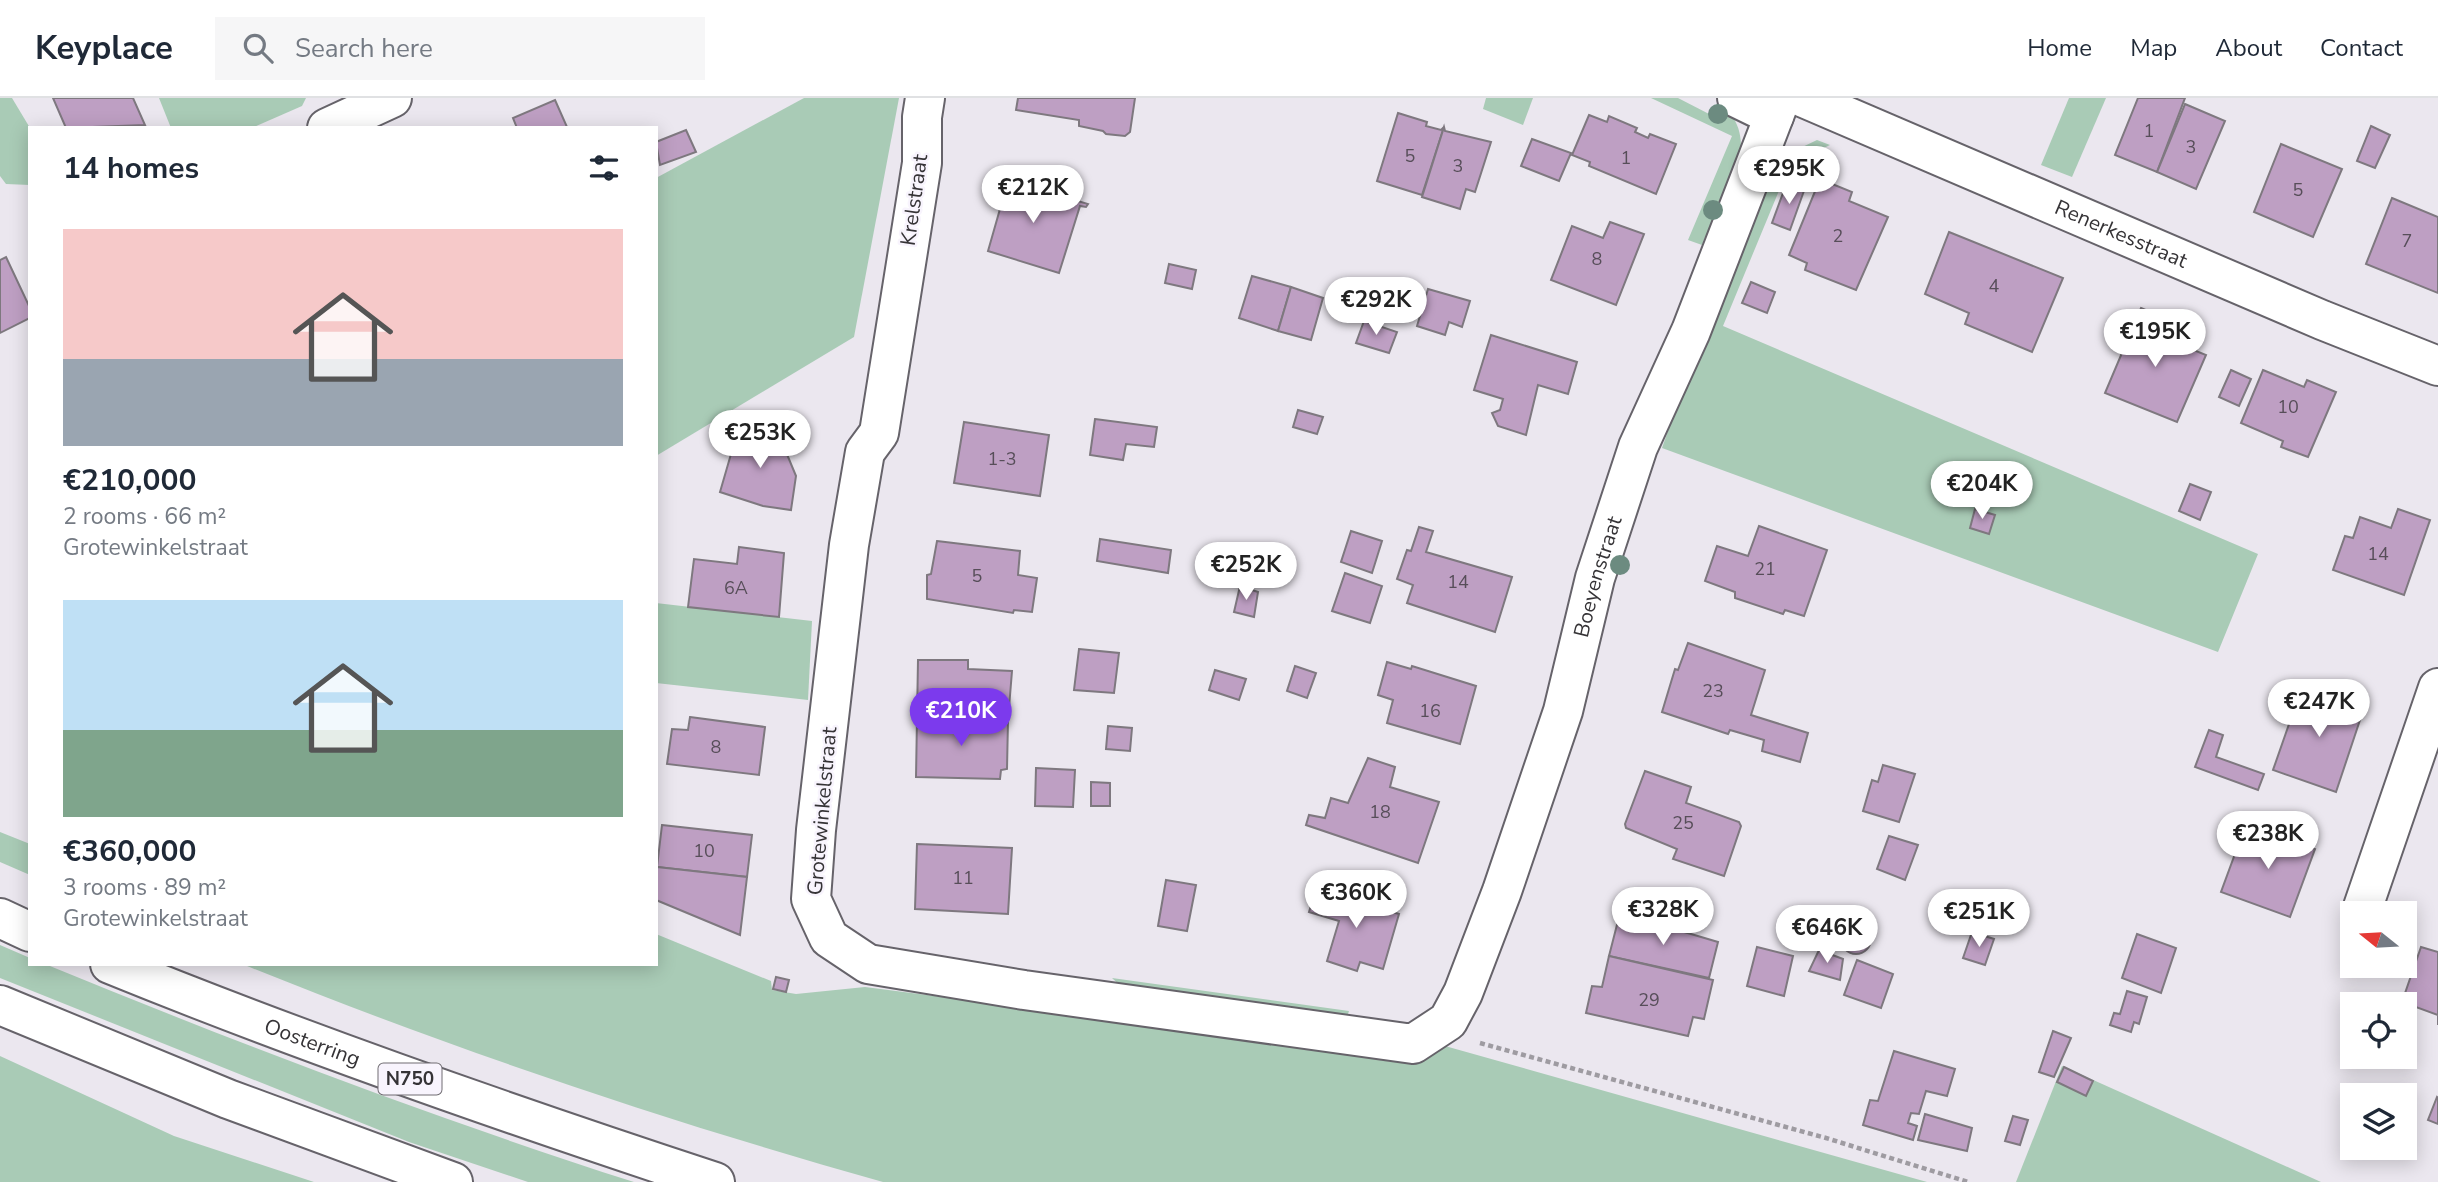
<!DOCTYPE html>
<meta charset="utf-8">
<style>
:root{--surface:#fff;--page:#f6f6f7;--text:#1f2937;--muted:#747a83;--line:#e0e1e3;--accent:#7c3aed}
body{margin:0;font-family:"Nunito Sans",sans-serif;background:var(--page);color:var(--text);height:100vh;display:flex;flex-direction:column;font-size:26px;white-space:nowrap}
*{box-sizing:border-box;margin:0}
p{font-size:23px;color:var(--muted)}
.icon{flex:none;width:38px;height:38px;fill:none;stroke:currentColor;stroke-width:2;stroke-linecap:round;stroke-linejoin:round}
.map{position:relative;flex:1;overflow:hidden}
.side{position:absolute;left:28px;top:28px;width:630px;height:840px;display:flex;flex-direction:column;background:var(--surface);border-radius:0px;box-shadow:0 4px 18px #0003}
.side>*{flex:none}
.needle{width:46px;rotate:288deg}
.tools{position:absolute;left:2340px;top:803px;display:grid;gap:14px}
.tools a{display:grid;place-items:center;width:77px;height:77px;border-radius:0px;background:var(--surface);box-shadow:0 4px 18px #0003;font-size:35px}
.price{position:absolute;translate:-50% -60px;padding:0 16px;border-radius:24px;background:#fff;color:#222;font-size:23px;line-height:46px;filter:drop-shadow(0 2px 4px #0008)}
.price::after{content:'';position:absolute;left:50%;top:42px;width:21px;height:16px;margin-left:-10px;background:inherit;clip-path:polygon(0 0,100% 0,50% 100%)}
.price.on{background:var(--accent);color:#fff}
ul{padding:0;list-style:none}
li{display:grid;align-content:center;gap:14px;height:371px;padding:0 35px}
li span{display:grid;place-items:center;height:217px;border-radius:0px;color:#555}
li>.icon{margin-inline-start:auto}
span .icon{width:126px;height:126px;fill:#fffc;stroke-width:1}
li b{font-size:30px}
h2{display:flex;justify-content:space-between;align-items:center;height:84px;padding:0 35px;font-size:30px}
header{display:flex;align-items:center;gap:42px;box-sizing:border-box;height:98px;padding:0 35px;background:var(--surface);border-bottom:2px solid var(--line)}
header strong{font-size:33px}
nav{display:flex;gap:38px;margin-inline-start:auto;font-size:24px}
.search{width:490px;height:63px;background:var(--page);display:flex;align-items:center;gap:18px;box-sizing:border-box;padding:0 24px;border-radius:0px;color:var(--muted);font-size:26px}
.map>svg:first-child{display:block}
</style>
<header>
<strong>Keyplace</strong>
<div class="search"><svg class="icon" aria-label="search" viewBox="0 0 24 24"><circle cx="10" cy="10" r="6"/><path d="M15 15l6 6"/></svg>Search here</div>
<nav><a>Home</a><a>Map</a><a>About</a><a>Contact</a></nav>
</header>
<div class="map">
<svg width="2438" height="1084" viewBox="0 0 2438 1084">
<rect width="100%" height="100%" fill="#ebe7ef"/>
<g fill="#a9cbb6">
<path d="M0,0H12L30,30V87L6,86L0,78Z"/>
<path d="M159,0H306L302,8L252,30H171Z"/>
<path d="M804,0H899L854,239L656,358V80Z"/>
<path d="M1486,0H1533L1523,27L1483,11Z"/>
<path d="M1651,0H1678L1711,17L1717,5C1763,32 1731,92 1719,131L1705,139L1702,147L1688,142L1732,38Z"/>
<path d="M2069,0H2106L2072,79L2041,67Z"/>
<path d="M1817,42L1830,47L1790,66L1723,228L2258,456L2218,554L1662,350L1706,225L1776,60L1783,50L1794,53Z"/>
<path d="M656,505L812,523L808,602L656,585Z"/>
<path d="M0,734L30,746V777L0,764Z"/>
<path d="M656,836L771,883L772,892L796,896L865,889L1145,925L1393,964L1445,948L1927,1084H883C666,1023 452,951 242,866H656Z"/>
<path d="M0,847L30,860V866H45C240,946 434,1020 634,1084H528L409,1044L0,880Z"/>
<path d="M1112,880L1349,913L1345,925L1124,891Z"/>
<path d="M0,958L174,1038L314,1084H0Z"/>
<path d="M2062,968L2321,1084H2016Z"/>
</g>
<g fill="#be9fc3" stroke="#7e787f" stroke-width="2">
<path d="M53,0H133L145,27L66,30Z"/>
<path d="M1018,0H1135L1130,34L1125,38L1106,36L1103,33L1079,28V22L1016,12Z"/>
<path d="M2138,0H2185L2157,74L2115,57Z"/>
<path d="M555,2L567,29L517,30L513,20Z"/>
<path d="M2185,6L2225,23L2196,91L2157,74Z"/>
<path d="M1398,15L1427,24L1426,28L1441,32L1444,29L1422,97L1377,83Z"/>
<path d="M1589,17L1607,24L1609,18L1637,30L1635,34L1648,40L1650,36L1676,46L1656,96L1589,68L1590,64L1572,57Z"/>
<path d="M2371,28L2390,37L2375,70L2357,63Z"/>
<path d="M1444,29L1445,33L1491,44L1475,94L1466,91L1460,111L1422,99Z"/>
<path d="M686,32L696,54L660,67L656,44Z"/>
<path d="M1532,41L1571,55L1559,83L1521,68Z"/>
<path d="M2281,46L2342,71L2313,139L2254,114Z"/>
<path d="M1001,80L1088,106L1086,109L1080,108L1059,175L988,153L1000,111L993,107Z"/>
<path d="M1820,81L1852,94L1849,103L1888,119L1856,192L1805,172L1807,165L1789,157Z"/>
<path d="M1787,84L1805,90L1790,132L1772,125Z"/>
<path d="M2392,100L2438,119V195L2366,166Z"/>
<path d="M1610,124L1644,136L1616,207L1551,182L1572,128L1603,140Z"/>
<path d="M1949,134L2063,180L2032,254L1965,226L1969,215L1925,196Z"/>
<path d="M6,159L30,210V220L0,235V162Z"/>
<path d="M1169,166L1196,172L1192,191L1165,185Z"/>
<path d="M1252,178L1291,189L1278,233L1239,220Z"/>
<path d="M1751,184L1775,194L1767,215L1742,205Z"/>
<path d="M1291,189L1323,200L1311,242L1278,233Z"/>
<path d="M1428,191L1470,203L1462,229L1449,224L1445,237L1417,228Z"/>
<path d="M2141,210L2171,223L2164,240L2206,257L2177,324L2105,295Z"/>
<path d="M1364,223L1397,234L1389,255L1356,245Z"/>
<path d="M1491,237L1577,264L1568,296L1538,287L1526,337L1498,328L1492,315L1500,312L1503,301L1474,292Z"/>
<path d="M2231,272L2251,281L2239,308L2219,299Z"/>
<path d="M2263,272L2304,289L2307,282L2336,294L2308,359L2281,349L2283,343L2241,325Z"/>
<path d="M1298,312L1323,319L1317,336L1293,329Z"/>
<path d="M1095,321L1157,329L1154,349L1126,346L1123,362L1090,357Z"/>
<path d="M964,324L1049,337L1040,398L954,385Z"/>
<path d="M740,325L779,337L796,378L791,412L763,408L720,394Z"/>
<path d="M2190,386L2211,394L2200,422L2179,413Z"/>
<path d="M1975,411L1995,417L1989,436L1970,430Z"/>
<path d="M2398,411L2430,422L2404,497L2333,472L2345,438L2353,440L2360,419L2391,430Z"/>
<path d="M1759,428L1827,452L1804,518L1785,512L1783,516L1735,500V494L1705,483L1717,448L1748,458Z"/>
<path d="M1419,429L1433,433L1426,454L1512,479L1495,534L1407,505L1413,487L1397,481L1407,452L1411,453Z"/>
<path d="M1351,433L1382,443L1372,475L1341,464Z"/>
<path d="M1100,441L1171,452L1168,475L1097,463Z"/>
<path d="M937,443L1020,453L1018,477L1037,480L1032,514L1014,512L1013,515L927,501V477L931,476Z"/>
<path d="M739,449L784,455L779,519L688,509L694,461L737,466Z"/>
<path d="M1345,475L1382,488L1370,525L1332,513Z"/>
<path d="M1240,488L1258,494L1254,519L1234,514Z"/>
<path d="M1688,545L1765,572L1751,617L1808,635L1800,664L1762,653L1764,642L1730,632L1728,636L1662,614L1675,571L1678,572Z"/>
<path d="M1079,551L1119,555L1114,595L1074,592Z"/>
<path d="M918,562H968V571L1012,573L1008,622L917,620Z"/>
<path d="M1387,564L1411,571L1412,568L1476,588L1460,646L1387,625L1393,602L1378,597Z"/>
<path d="M1295,568L1316,575L1307,600L1287,593Z"/>
<path d="M1215,572L1246,581L1239,602L1209,592Z"/>
<path d="M2302,589L2364,610L2336,694L2273,672Z"/>
<path d="M690,619L765,629L759,677L667,666L672,631L688,632Z"/>
<path d="M917,620L1008,622L1007,671L1001,672L1000,681L916,679Z"/>
<path d="M1108,628L1132,630L1130,653L1106,651Z"/>
<path d="M2209,632L2223,637L2216,659L2264,676L2258,692L2195,669Z"/>
<path d="M1368,660L1395,669L1390,689L1439,704L1418,765L1306,727L1309,717L1325,720L1331,700L1348,705Z"/>
<path d="M1883,667L1915,676L1899,724L1863,713L1872,682L1878,684Z"/>
<path d="M1036,670L1075,672L1073,709L1035,708Z"/>
<path d="M1645,673L1691,689L1686,705L1739,724L1741,728L1724,778L1673,761L1677,751L1626,730L1625,726Z"/>
<path d="M1091,684L1110,685V708H1091Z"/>
<path d="M2246,726L2315,751L2290,819L2221,794Z"/>
<path d="M662,727L752,737L747,779L657,769Z"/>
<path d="M1889,738L1918,747L1905,782L1877,771Z"/>
<path d="M917,746L1012,750L1008,816L915,811Z"/>
<path d="M657,769L747,779L740,837L656,802Z"/>
<path d="M1166,782L1196,787L1187,833L1158,828Z"/>
<path d="M1316,791L1399,816L1383,871L1360,864L1357,873L1327,863L1339,823L1309,814Z"/>
<path d="M1620,815L1718,844L1709,880L1609,858Z"/>
<circle cx="1856" cy="841" r="15"/>
<path d="M1972,834L1994,841L1985,867L1963,860Z"/>
<path d="M2137,836L2176,850L2161,895L2122,880Z"/>
<path d="M1757,849L1793,858L1784,898L1747,888Z"/>
<path d="M2421,849L2438,854V927V917L2402,904Z"/>
<path d="M1819,852L1843,861L1840,882L1809,873Z"/>
<path d="M1609,858L1713,882L1704,921L1693,919L1688,938L1586,915L1592,888L1602,889Z"/>
<path d="M1857,862L1893,876L1881,910L1844,897Z"/>
<path d="M776,879L789,882L786,894L773,891Z"/>
<path d="M2127,893L2147,899L2139,926L2134,924L2131,934L2110,927L2114,915L2120,916Z"/>
<path d="M2053,933L2071,940L2054,979L2039,974Z"/>
<path d="M1894,953L1955,971L1947,998L1926,993L1919,1016L1911,1015L1908,1025L1917,1028L1913,1042L1863,1027L1870,1002L1878,1003Z"/>
<path d="M2064,969L2093,983L2086,998L2057,984Z"/>
<path d="M2437,999L2438,1000V1026L2428,1022Z"/>
<path d="M1925,1016L1972,1030L1967,1053L1918,1042Z"/>
<path d="M2013,1018L2028,1022L2020,1047L2005,1043Z"/>
</g>
<g fill="none" stroke-linecap="round" stroke-linejoin="round">
<g stroke="#66636a" stroke-width="42">
<g id="minor">
<path id="s1" d="M925,0L922,19V65L879,335L865,354L849,447L816,732L811,801L829,840L868,866L1024,892L1413,946L1448,923L1463,895L1502,793L1563,613L1595,480L1638,349L1691,233L1781,0"/>
<path d="M1737,0L1774,18"/>
<path id="s2" d="M1804,0L2322,222L2438,268"/>
<path d="M327,30L392,0"/>
<path d="M2363,809L2438,590"/>
</g>
</g>
<g stroke="#66636a" stroke-width="42">
<g id="major">
<path d="M0,820L30,834"/>
<path id="s3" d="M110,866C309,947 511,1017 715,1084"/>
<path d="M0,907L228,1001L453,1084"/>
</g>
</g>
<path stroke="#9e9ba1" stroke-width="4.5" stroke-dasharray="5 3.5" stroke-linecap="butt" d="M1480,945L1826,1040L1968,1084"/>
<use href="#minor" stroke="#fff" stroke-width="38"/>
<use href="#major" stroke="#fff" stroke-width="38"/>
</g>
<g fill="#6c8b80">
<circle cx="1718" cy="16" r="10"/>
<circle cx="1713" cy="112" r="10"/>
<circle cx="1620" cy="467" r="10"/>
</g>
<g text-anchor="middle" dominant-baseline="central" stroke-width="5" stroke-linejoin="round" paint-order="stroke">
<g font-size="18" fill="#574e59">
<text x="2149" y="33">1</text>
<text x="2191" y="49">3</text>
<text x="1410" y="58">5</text>
<text x="1626" y="60">1</text>
<text x="1458" y="68">3</text>
<text x="2298" y="92">5</text>
<text x="1838" y="138">2</text>
<text x="2407" y="143">7</text>
<text x="1597" y="161">8</text>
<text x="1994" y="188">4</text>
<text x="2288" y="309">10</text>
<text x="1002" y="361">1-3</text>
<text x="2378" y="456">14</text>
<text x="1765" y="471">21</text>
<text x="977" y="478">5</text>
<text x="1458" y="484">14</text>
<text x="736" y="490">6A</text>
<text x="1713" y="593">23</text>
<text x="1430" y="613">16</text>
<text x="716" y="649">8</text>
<text x="1380" y="714">18</text>
<text x="1683" y="725">25</text>
<text x="704" y="753">10</text>
<text x="963" y="780">11</text>
<text x="1649" y="902">29</text>
</g>
<rect fill="#f8f4fd" stroke="#706d72" stroke-width="2" x="378.5" y="965.5" width="63" height="31" rx="5"/>
<g font-size="19" font-weight="bold" fill="#353336">
<text x="410" y="981">N750</text>
</g>
<g font-size="21" fill="#353336" stroke="#f8f4fd">
<text transform="translate(914 102) rotate(-82)">Krelstraat</text>
<text stroke="none"><textPath href="#s2" startOffset="345">Renerkesstraat</textPath></text>
<text stroke="none"><textPath href="#s1" startOffset="1965">Boeyenstraat</textPath></text>
<text transform="translate(822 713) rotate(-85)">Grotewinkelstraat</text>
<text stroke="none"><textPath href="#s3" startOffset="217">Oosterring</textPath></text>
</g>
</g>
</svg>
<div class="tools">
<a><svg class="needle" viewBox="-14 -14 28 28"><path d="M0-13l5 13h-10z" fill="#e53935"/><path d="M0 13l5-13h-10z" fill="#747a83"/></svg></a>
<a><svg class="icon" aria-label="locate" viewBox="0 0 24 24"><circle cx="12" cy="12" r="6"/><path d="M12 2v4M12 18v4M2 12h4M18 12h4"/></svg></a>
<a><svg class="icon" aria-label="layers" viewBox="0 0 24 24"><path d="M12 4l9 5-9 5-9-5zM3 14l9 5 9-5"/></svg></a>
</div>
<b class="price" style="left:1789px;top:108px">€295K</b>
<b class="price" style="left:1033px;top:127px">€212K</b>
<b class="price" style="left:1376px;top:239px">€292K</b>
<b class="price" style="left:2155px;top:271px">€195K</b>
<b class="price" style="left:760px;top:372px">€253K</b>
<b class="price" style="left:1982px;top:423px">€204K</b>
<b class="price" style="left:1246px;top:504px">€252K</b>
<b class="price" style="left:2319px;top:641px">€247K</b>
<b class="price on" style="left:961px;top:650px">€210K</b>
<b class="price" style="left:2268px;top:773px">€238K</b>
<b class="price" style="left:1356px;top:832px">€360K</b>
<b class="price" style="left:1663px;top:849px">€328K</b>
<b class="price" style="left:1979px;top:851px">€251K</b>
<b class="price" style="left:1827px;top:867px">€646K</b>
<section class="side">
<h2>14 homes<svg class="icon" aria-label="filters" viewBox="0 0 24 24"><path d="M4 7h16M4 17h16"/><circle cx="9" cy="7" r="2"/><circle cx="15" cy="17" r="2"/></svg></h2>
<ul>
<li><span style="background:linear-gradient(#f6c9c9 60%,#9aa5b1 0)"><svg class="icon" aria-label="home" viewBox="0 0 24 24"><path d="M3 11l9-7 9 7M6 9v11h12V9"/></svg></span><div><b>€210,000</b><p>2 rooms · 66 m²</p><p>Grotewinkelstraat</p></div></li>
<li><span style="background:linear-gradient(#bfe0f5 60%,#7fa58c 0)"><svg class="icon" aria-label="home" viewBox="0 0 24 24"><path d="M3 11l9-7 9 7M6 9v11h12V9"/></svg></span><div><b>€360,000</b><p>3 rooms · 89 m²</p><p>Grotewinkelstraat</p></div></li>
</ul>
</section>
</div>
